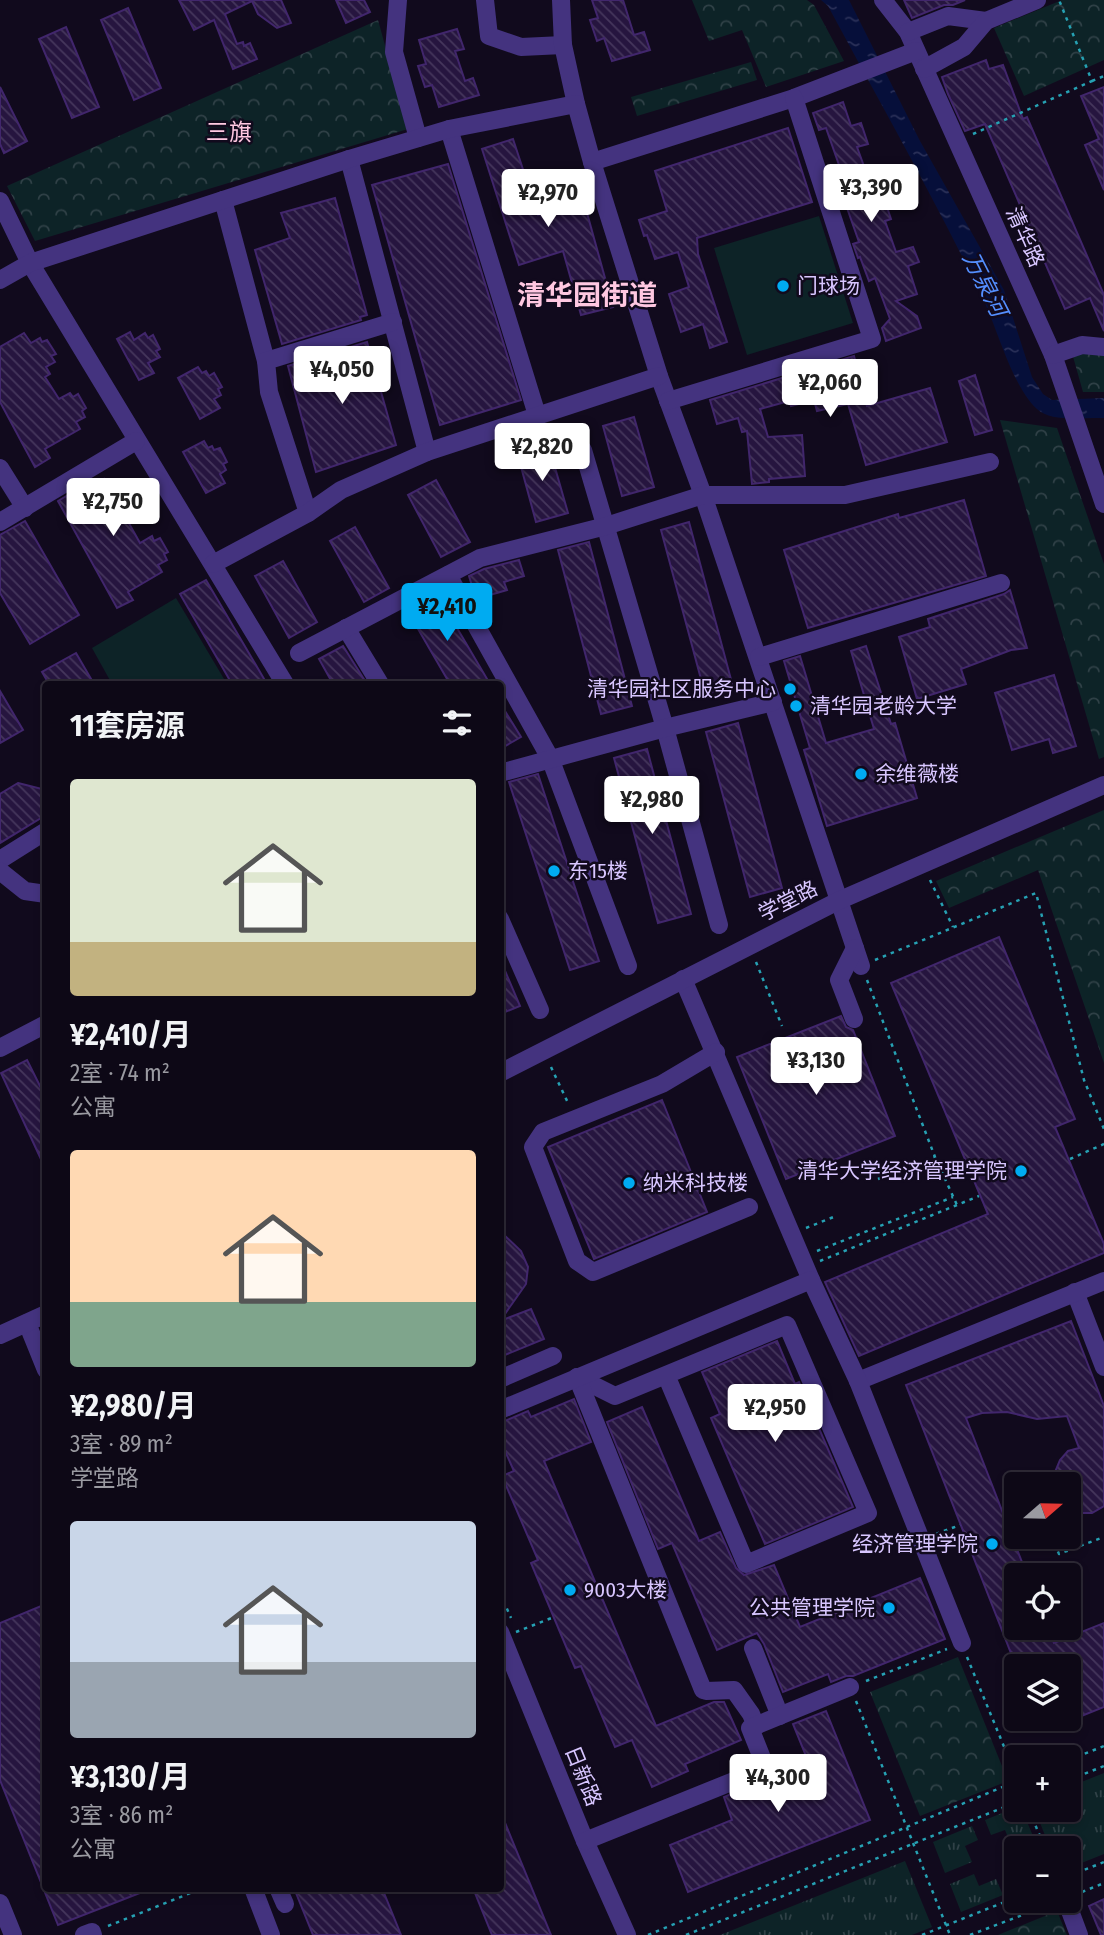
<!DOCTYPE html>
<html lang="zh">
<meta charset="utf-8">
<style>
:root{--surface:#0d0816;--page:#16111f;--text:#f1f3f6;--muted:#9a9aa1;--line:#2d2935;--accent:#00abf1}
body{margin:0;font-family:"Fira Sans Condensed","Noto Sans SC",sans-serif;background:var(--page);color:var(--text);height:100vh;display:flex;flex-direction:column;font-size:26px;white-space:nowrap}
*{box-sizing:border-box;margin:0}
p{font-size:23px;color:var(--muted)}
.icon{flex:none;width:38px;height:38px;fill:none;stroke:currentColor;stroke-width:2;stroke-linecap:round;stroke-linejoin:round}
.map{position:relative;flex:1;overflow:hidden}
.panel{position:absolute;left:42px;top:681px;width:462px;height:1211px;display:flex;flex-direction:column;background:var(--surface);border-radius:7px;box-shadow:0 4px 10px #0003,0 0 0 2px var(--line)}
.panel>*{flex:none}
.needle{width:46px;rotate:70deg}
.tools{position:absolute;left:1004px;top:1472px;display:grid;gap:14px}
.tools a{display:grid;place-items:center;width:77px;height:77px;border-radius:7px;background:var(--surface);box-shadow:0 4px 10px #0003,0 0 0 2px var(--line);font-size:35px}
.price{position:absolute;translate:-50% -60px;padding:0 16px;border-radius:7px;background:#fff;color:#222;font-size:23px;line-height:46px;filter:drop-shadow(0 2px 4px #0008)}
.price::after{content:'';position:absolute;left:50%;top:42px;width:21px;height:16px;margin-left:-10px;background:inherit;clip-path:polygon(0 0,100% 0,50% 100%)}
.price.active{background:var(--accent);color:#111}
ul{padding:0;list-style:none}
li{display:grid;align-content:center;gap:14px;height:371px;padding:0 28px}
li span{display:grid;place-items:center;height:217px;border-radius:7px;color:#555}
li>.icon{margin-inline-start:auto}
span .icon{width:126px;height:126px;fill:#fffc;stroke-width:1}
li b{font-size:30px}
h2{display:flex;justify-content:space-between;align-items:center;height:84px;padding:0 28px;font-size:30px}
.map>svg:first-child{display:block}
</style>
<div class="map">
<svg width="1104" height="1935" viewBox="0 0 1104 1935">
<defs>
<pattern id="grass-tufts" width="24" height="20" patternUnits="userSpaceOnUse" patternTransform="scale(1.75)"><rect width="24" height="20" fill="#0d2327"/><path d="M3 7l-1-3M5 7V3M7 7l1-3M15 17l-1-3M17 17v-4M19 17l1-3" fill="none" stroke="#304147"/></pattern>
<pattern id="forest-crowns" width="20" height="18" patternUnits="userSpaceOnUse" patternTransform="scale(1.75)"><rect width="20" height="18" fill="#0d2327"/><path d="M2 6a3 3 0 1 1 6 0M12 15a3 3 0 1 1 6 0" fill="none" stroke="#304147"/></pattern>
<pattern id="water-ripples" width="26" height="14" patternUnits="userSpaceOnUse" patternTransform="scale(1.75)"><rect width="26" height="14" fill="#060f3a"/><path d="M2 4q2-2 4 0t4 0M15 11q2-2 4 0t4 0" fill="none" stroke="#2a3058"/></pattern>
<pattern id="building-back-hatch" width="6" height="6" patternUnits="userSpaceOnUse" patternTransform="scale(1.75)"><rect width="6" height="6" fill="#26153f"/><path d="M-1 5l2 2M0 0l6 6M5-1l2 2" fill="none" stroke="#45365c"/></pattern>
</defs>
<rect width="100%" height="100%" fill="#110a1d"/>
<g fill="url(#grass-tufts)">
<path d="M1104,1773V1854L1069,1868V1848H1050L1035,1810H1069V1787Z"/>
<path d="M1017,1807V1810H1022L1033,1836L1011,1845L1005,1830L991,1835L985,1820Z"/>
<path d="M972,1826L978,1840L965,1846L972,1862L945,1873L933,1842Z"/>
<path d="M905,1861L932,1927L912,1935H720Z"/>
<path d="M974,1874L979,1886L996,1879L1003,1895L961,1912L950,1884Z"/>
</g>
<g fill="url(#forest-crowns)">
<path d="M692,0H807L814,5L844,61L766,87L742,30L709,41Z"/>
<path d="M1062,0H1104V60L1024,96L994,28Z"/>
<path d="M378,20L408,129L35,241L7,186Z"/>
<path d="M751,62L757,80L637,116L631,97Z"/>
<path d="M1072,353L1104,355V392H1083Z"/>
<path d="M1000,420L1057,428L1104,564V757L1099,759Z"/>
<path d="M1104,810V1063L1038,870L949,908L936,881Z"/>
<path d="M958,1657L1008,1781L920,1816L870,1692Z"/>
<path d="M1057,1911L1067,1935H998Z"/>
</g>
<g fill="#0d2327">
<path d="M819,216L853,323L747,355L714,248Z"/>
<path d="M176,598L227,684H112L92,648Z"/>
</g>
<path fill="url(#water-ripples)" d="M821,0H849L920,141L1004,290L1032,377L1043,394L1052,400L1104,398V418C1084,417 1052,423 1037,409C1012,386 998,330 983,299C935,199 880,103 828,6Z"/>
<g fill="url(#building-back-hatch)" stroke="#41266c" stroke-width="2">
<path d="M179,0H281L291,23L277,28L258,14L252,1L225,14L237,44L243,42L244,46L250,43L257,59L233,69L214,20L194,30Z"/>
<path d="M336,0H364L370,12L346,23Z"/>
<path d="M592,0H623L634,35L644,32L650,50L612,61L604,38L597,41L590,20L598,18Z"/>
<path d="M904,0H965L953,5H944L912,18Z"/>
<path d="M128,8L161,88L134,100L101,20Z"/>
<path d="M66,27L99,107L72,118L39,39Z"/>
<path d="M457,29L464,49L455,51L465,81L473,78L479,95L439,107L432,85L425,87L418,66L426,64L419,40Z"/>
<path d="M986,60L989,69L1003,65L1023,119L1027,117L1104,295V331L1090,298L1065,309L985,124L965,131L948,94L942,77Z"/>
<path d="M0,87L27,141L4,153L0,144Z"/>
<path d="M1104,87V190L1085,145L1099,139L1081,96Z"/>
<path d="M843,102L851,126L861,123L868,144L857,147L865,169L855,172L867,207L885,201L891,219L885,221L896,252L913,247L919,262L908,266L917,294L896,301L917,316L921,328L886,341L882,328L890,319L875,278L869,281L860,257L858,258L853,244L859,242L833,168L839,165L826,128L819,130L813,113Z"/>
<path d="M788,128L812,202L697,238L698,254L727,342L710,348L703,324L681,332L669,294L689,287L678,252L655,259L647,235L644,236L639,220L667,211L655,171Z"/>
<path d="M513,139L538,215L584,202L613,307L581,315L563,251L519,265L482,149Z"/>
<path d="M448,164L521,400L440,425L372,185Z"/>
<path d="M335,198L367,315L360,317L361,320L282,344L255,250L290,238L281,213Z"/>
<path d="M130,332L134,340L145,333L148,338L153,335L160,349L156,351L160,357L148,363L154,373L139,380L117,339Z"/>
<path d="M24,333L31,343L40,338L42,342L47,340L56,354L51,356L55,362L46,367L50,374L45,377L59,399L70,393L73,397L78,394L86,408L82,411L85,417L76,422L80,429L45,449L50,458L35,467L0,402V347Z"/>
<path d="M367,342L396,445L316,472L288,366Z"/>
<path d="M854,356L867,406L930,388L947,442L866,465L848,404L817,411L814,400L791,406L789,401L760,409L768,437L802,435L805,476L769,479V482L752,484L747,431L742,432L738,418L717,424L710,400Z"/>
<path d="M198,367L202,373L206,371L209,376L214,373L222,387L218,389L221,395L214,399L220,408L200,419L178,378Z"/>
<path d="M975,375L992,430L975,435L959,381Z"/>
<path d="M634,417L654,487L622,496L603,426Z"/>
<path d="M204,441L208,448L212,446L214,450L220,448L227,462L223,464L226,470L220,474L225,483L206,493L183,452Z"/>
<path d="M548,443L568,513L536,522L517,452Z"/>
<path d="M104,479L108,487L119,480L122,485L127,481L135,496L131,498L135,504L126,509L130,516L126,518L140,543L152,536L154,541L160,538L168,552L164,554L167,560L158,565L162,572L128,592L133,600L117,608L58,501L73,492L75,495Z"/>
<path d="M436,480L470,542L441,557L408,495Z"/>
<path d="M964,500L986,576L808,628L784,550L898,514L899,518Z"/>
<path d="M25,521L79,615L30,644L0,593V535Z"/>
<path d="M689,522L733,687L705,694L661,530Z"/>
<path d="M355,527L389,588L364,602L330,541Z"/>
<path d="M589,542L632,706L601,714L558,550Z"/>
<path d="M519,560L524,576L504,582L507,590L476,599L469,576L484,569Z"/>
<path d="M283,561L317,622L289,638L255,576Z"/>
<path d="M206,580L267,684H232L180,594Z"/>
<path d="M1010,590L1027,648L1011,650L961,669L966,684L917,699L899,637L930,627L928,619L1004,594Z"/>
<path d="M437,594L490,684H450L407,610Z"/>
<path d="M343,646L367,684H333L319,659Z"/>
<path d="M866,646L891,724L895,723L917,798L827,826L804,750L810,748L784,661L800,656L826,743L874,729L851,651Z"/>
<path d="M76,653L94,684H49L42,672Z"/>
<path d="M1054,675L1076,746L1053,753L1049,739L1012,750L995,693Z"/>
<path d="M0,691L23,730L0,743Z"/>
<path d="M500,703L521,737L500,749Z"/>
<path d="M738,723L782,888L750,897L706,732Z"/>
<path d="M647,749L691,914L658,923L614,758Z"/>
<path d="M538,774L599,961L570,970L509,782Z"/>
<path d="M18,783L46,790V815L0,843V794Z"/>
<path d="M999,937L1075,1119L1055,1127L1104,1244V1253L859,1356L825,1282L988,1214L891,983Z"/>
<path d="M500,959L520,1006L500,1014Z"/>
<path d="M841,1016L846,1027L853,1030L895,1136L786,1179L737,1057Z"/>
<path d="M27,1060L46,1098V1170L1,1073Z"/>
<path d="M662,1100L707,1212L594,1259L548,1147Z"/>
<path d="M500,1231L521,1251L528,1267L526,1284L500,1321Z"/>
<path d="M531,1309L544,1339L500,1357V1321Z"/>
<path d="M1071,1321L1104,1406V1506L1092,1513H1069V1484H1050L1060,1460L1068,1451L1079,1448L1067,1416L1037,1419L1007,1412L982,1413L966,1418L1027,1575H1017V1628H1048L1054,1643L1104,1623V1707L1069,1721V1666H1016L906,1385Z"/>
<path d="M777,1341L795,1384L799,1382L853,1507L765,1544L711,1418L720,1414L702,1372Z"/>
<path d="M574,1399L591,1442L544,1461L656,1726L714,1702H724L741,1740L685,1764L688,1771L652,1787L632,1740L615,1747L581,1666L575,1668L531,1563L538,1560L502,1476L514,1471L500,1440V1423L528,1411L531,1417Z"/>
<path d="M642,1407L699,1541L720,1532L736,1568L744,1575L774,1565L800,1627L920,1578L945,1639L853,1676H846L831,1682L828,1674L783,1692L764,1644L757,1633L717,1650L672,1543L658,1549L607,1422Z"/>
<path d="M46,1604V1888L150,1889L58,1925L0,1780V1623Z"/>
<path d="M826,1711L870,1820L688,1892L670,1845L732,1820L724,1797L780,1774L789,1794L817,1783L793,1724Z"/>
<path d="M500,1813H501L551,1935H492L473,1888H500Z"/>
<path d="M294,1888H382L401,1935H313Z"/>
<path d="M1104,1899V1935H1101L1089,1906Z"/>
</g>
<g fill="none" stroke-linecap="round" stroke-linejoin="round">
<g stroke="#26a1b3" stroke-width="2.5" stroke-dasharray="3.5 5" stroke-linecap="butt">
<path d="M1092,81L1104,76"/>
<path d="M973,134L1092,81L1059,0"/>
<path d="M930,880L953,927"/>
<path d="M875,960L1036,893L1084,1080L1104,1129"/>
<path d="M756,962L782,1026"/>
<path d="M867,980L935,1157L957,1205"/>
<path d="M551,1067L569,1105"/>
<path d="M1070,1159L1104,1144"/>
<path d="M878,1179L935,1157"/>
<path d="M806,1228L836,1216"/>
<path d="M817,1251L953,1197"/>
<path d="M820,1261L979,1196"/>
<path d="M1003,1509L1017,1504"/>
<path d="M936,1534L960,1525"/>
<path d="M1051,1536L1059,1554L1104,1537"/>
<path d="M500,1593L511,1618"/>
<path d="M516,1632L554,1617"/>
<path d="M967,1657L1017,1778"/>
<path d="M866,1681L947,1649"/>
<path d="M856,1701L950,1935"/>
<path d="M1069,1760L1104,1746"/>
<path d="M1069,1780L1104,1766"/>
<path d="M1029,1810L1045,1848"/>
<path d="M1069,1876L1104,1862"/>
<path d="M1082,1892L1104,1883"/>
<path d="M108,1926L193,1892"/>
<path d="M648,1935L1017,1781"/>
<path d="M686,1935L1017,1802"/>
<path d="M922,1935L1017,1897"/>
<path d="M970,1935L1049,1905"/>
</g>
<g stroke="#44337f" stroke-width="18">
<path d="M398,0L394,52L418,138"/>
<path d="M485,0L489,36L521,47L563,45"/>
<path d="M561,0L563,45L576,104"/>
<path d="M883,0L908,32L1053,355L1104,504"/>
<path d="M908,32L948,16L986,21"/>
<path d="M924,69L964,47L986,21L1037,0"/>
<path d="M449,129L537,415"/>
<path d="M349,159L427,452"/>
<path d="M592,162L659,376L703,495L861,966"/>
<path d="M223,200L266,361"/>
<path d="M0,201L30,263L285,684"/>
<path d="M0,280L30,263L349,159L449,129L576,104L592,162L794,98L916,51"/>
<path d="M1053,355L1082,345L1104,347"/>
<path d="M668,401L872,339L794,98"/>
<path d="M583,450L665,728L719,925"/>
<path d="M0,468L25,508"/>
<path d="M308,513L269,392L266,361L393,322"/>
<path d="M0,522L136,441"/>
<path d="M213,564L308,513L341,490L427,452L659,376"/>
<path d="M448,575L550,758L628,966"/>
<path d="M346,628L380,684"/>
<path d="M299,653L480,558L606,526L703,495H845L990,462"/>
<path d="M759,657L1001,583"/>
<path d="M500,773L665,728L773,702"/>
<path d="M0,860L46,831"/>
<path d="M0,871L25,891L46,894"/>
<path d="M500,919L540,1010"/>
<path d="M683,979L811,1280"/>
<path d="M854,1019L839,980L855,948"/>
<path d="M0,1048L46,1024"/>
<path d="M716,1052L662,1084L543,1132L533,1147L577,1261L593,1272L749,1207"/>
<path d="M500,1073L838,901L1104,785"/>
<path d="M1075,1292L1104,1367"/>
<path d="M27,1323L46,1370"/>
<path d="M0,1335L46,1314"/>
<path d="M577,1377L615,1396L787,1325L868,1513L746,1564L666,1375"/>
<path d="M577,1377L703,1690"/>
<path d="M500,1379L553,1356"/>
<path d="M858,1381L1104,1281"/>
<path d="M500,1410L811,1280L858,1381L962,1643"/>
<path d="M500,1632L585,1841L627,1935"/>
<path d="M753,1648L780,1716"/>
<path d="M706,1691L734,1690L751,1714L756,1726"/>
<path d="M585,1841L766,1768L750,1728L850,1687"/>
<path d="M253,1888L271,1935"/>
<path d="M278,1888L285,1904"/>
<path d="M1066,1900L1079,1935"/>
<path d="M0,1903L13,1935"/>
<path d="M84,1935L92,1932L93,1935"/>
</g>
</g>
<g fill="#00abf1" stroke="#110a1d" stroke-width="2.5">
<circle cx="783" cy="286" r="7"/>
<circle cx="790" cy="689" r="7"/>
<circle cx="796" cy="706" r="7"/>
<circle cx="861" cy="774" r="7"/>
<circle cx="554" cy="871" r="7"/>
<circle cx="1021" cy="1171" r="7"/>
<circle cx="629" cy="1183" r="7"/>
<circle cx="992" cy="1544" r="7"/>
<circle cx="570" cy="1590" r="7"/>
<circle cx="889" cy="1608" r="7"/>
</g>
<g text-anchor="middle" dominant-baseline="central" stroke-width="5" stroke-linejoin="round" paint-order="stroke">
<g font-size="21" fill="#d8c6ff" stroke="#110a1d">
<text transform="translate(1025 237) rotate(66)">清华路</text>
<text transform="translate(788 901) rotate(-27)">学堂路</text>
<text transform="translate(583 1776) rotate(68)">日新路</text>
</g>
<g font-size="21" fill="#d8c6ff" stroke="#110a1d" text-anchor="start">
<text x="797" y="286">门球场</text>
<text x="776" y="689" text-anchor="end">清华园社区服务中心</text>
<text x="810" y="706">清华园老龄大学</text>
<text x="875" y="774">余维薇楼</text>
<text x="568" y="871">东15楼</text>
<text x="1007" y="1171" text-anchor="end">清华大学经济管理学院</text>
<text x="643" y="1183">纳米科技楼</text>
<text x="978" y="1544" text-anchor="end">经济管理学院</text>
<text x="584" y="1590">9003大楼</text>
<text x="875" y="1608" text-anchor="end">公共管理学院</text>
</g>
<g font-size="23" fill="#ffc8e1" stroke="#110a1d">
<text x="229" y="132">三旗</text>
</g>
<g font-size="23" font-style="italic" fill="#548fff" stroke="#110a1d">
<text transform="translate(985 284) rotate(63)">万泉河</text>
</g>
<g font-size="28" font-weight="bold" fill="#ffc8e1" stroke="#110a1d">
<text x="587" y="295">清华园街道</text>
</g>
</g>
</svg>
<div class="tools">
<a><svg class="needle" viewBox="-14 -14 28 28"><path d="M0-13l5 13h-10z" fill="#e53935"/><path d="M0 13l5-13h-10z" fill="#9a9aa1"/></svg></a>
<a><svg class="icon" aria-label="locate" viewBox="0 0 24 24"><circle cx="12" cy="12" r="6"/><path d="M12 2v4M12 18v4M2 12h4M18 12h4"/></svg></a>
<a><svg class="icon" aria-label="layers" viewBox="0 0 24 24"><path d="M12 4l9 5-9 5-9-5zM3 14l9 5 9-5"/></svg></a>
<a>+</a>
<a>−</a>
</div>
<b class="price" style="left:871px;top:224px">¥3,390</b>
<b class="price" style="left:548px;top:229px">¥2,970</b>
<b class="price" style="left:342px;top:406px">¥4,050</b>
<b class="price" style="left:830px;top:419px">¥2,060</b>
<b class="price" style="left:542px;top:483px">¥2,820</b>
<b class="price" style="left:113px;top:538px">¥2,750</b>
<b class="price active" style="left:447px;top:643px">¥2,410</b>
<b class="price" style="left:652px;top:836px">¥2,980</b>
<b class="price" style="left:816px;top:1097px">¥3,130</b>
<b class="price" style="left:775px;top:1444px">¥2,950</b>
<b class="price" style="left:778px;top:1814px">¥4,300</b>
<section class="panel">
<h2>11套房源<svg class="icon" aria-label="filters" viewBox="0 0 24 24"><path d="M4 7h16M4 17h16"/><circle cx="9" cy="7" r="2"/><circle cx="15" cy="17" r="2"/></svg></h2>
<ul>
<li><span style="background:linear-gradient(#dfe7d0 75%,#c2b280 0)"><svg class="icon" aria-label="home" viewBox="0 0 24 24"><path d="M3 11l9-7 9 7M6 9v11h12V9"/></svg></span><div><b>¥2,410/月</b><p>2室 · 74 m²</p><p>公寓</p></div></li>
<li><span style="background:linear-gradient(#ffd9b3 70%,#7fa58c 0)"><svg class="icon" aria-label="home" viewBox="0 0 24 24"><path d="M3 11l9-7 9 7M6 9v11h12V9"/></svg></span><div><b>¥2,980/月</b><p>3室 · 89 m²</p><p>学堂路</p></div></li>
<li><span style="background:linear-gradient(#c9d6e8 65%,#9aa5b1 0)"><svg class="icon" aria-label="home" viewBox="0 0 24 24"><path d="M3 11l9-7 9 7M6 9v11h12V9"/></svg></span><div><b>¥3,130/月</b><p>3室 · 86 m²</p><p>公寓</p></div></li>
</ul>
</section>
</div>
